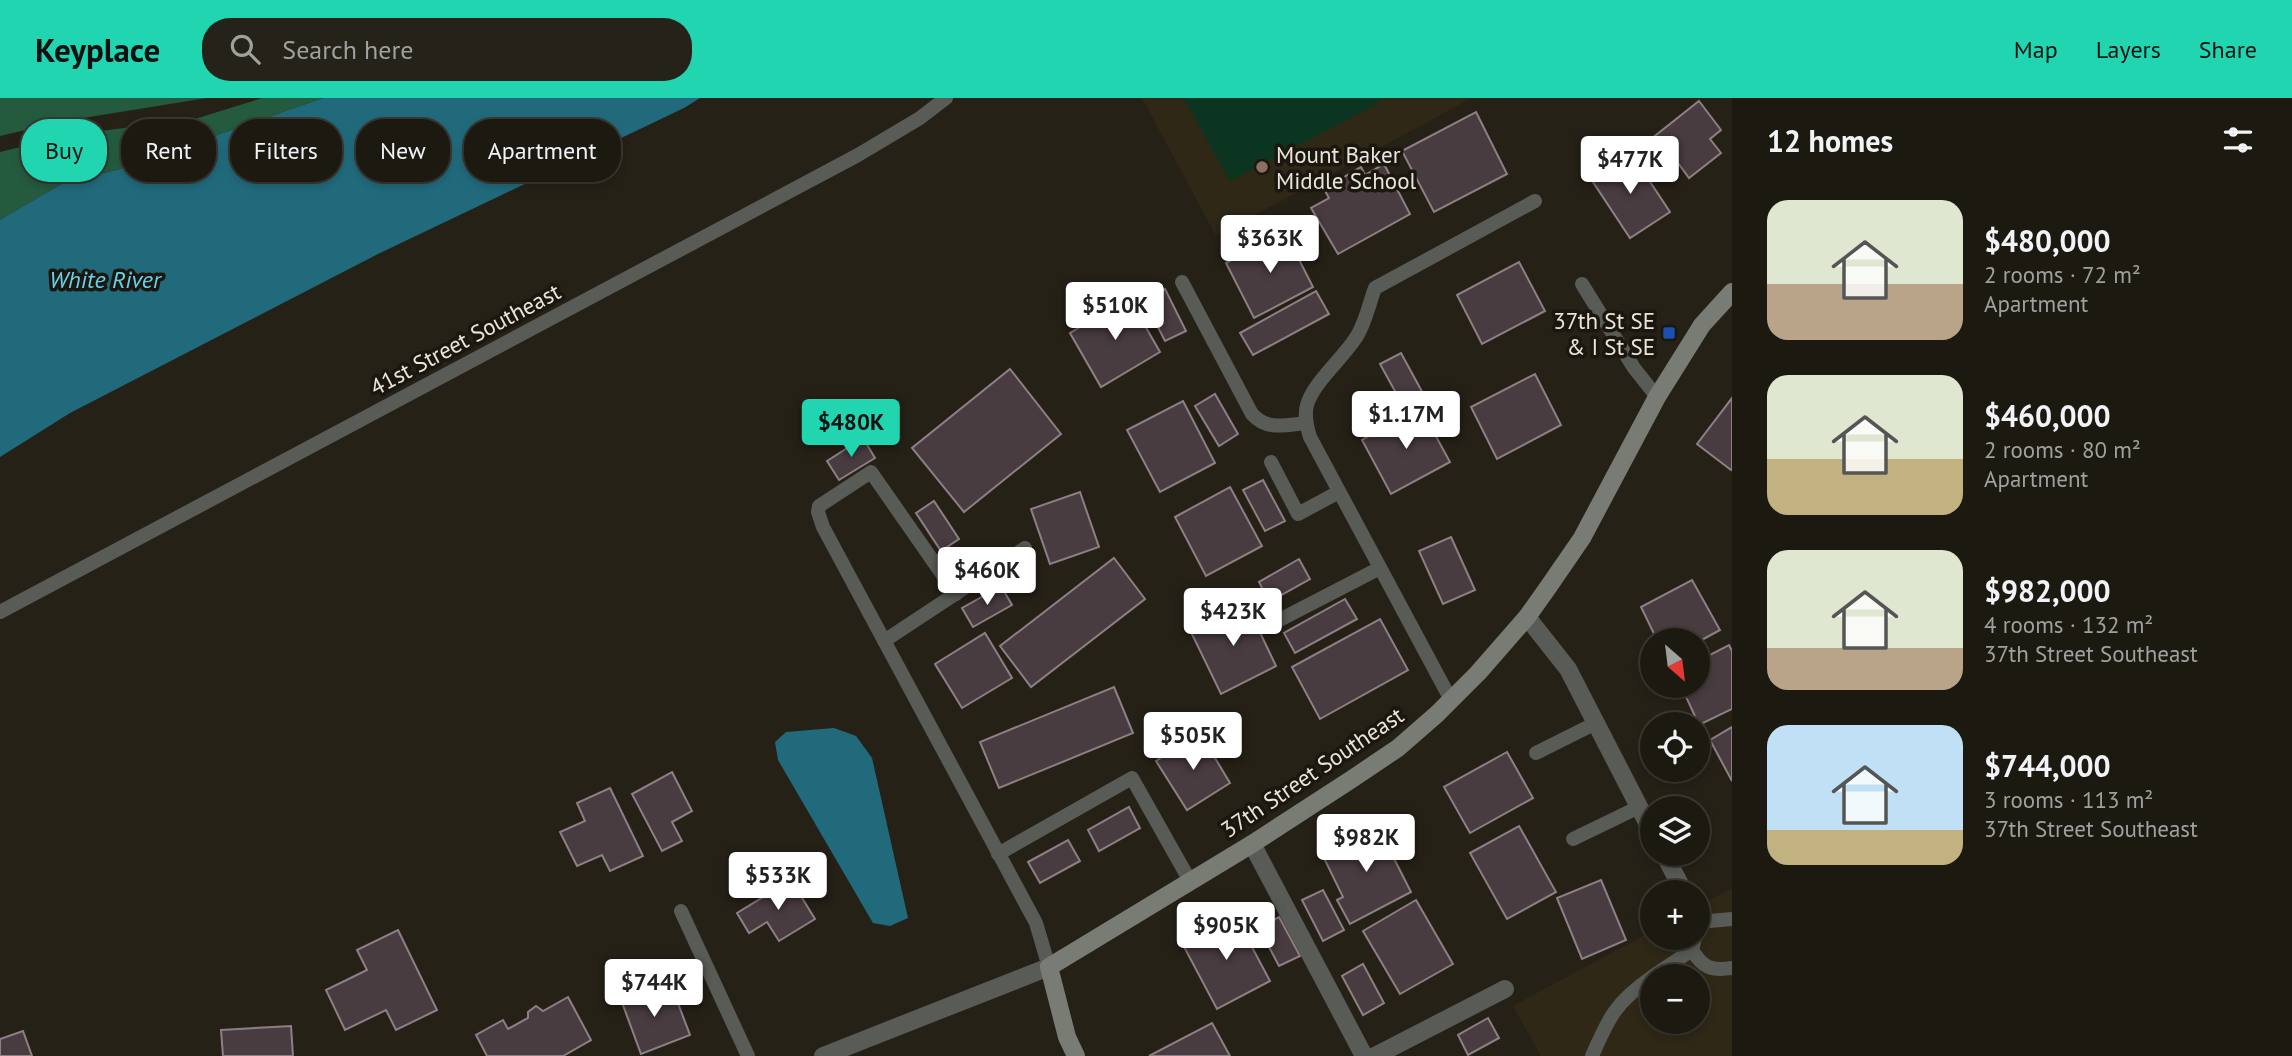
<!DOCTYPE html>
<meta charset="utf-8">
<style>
:root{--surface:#1c1911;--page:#25221a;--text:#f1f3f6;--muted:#a0a09f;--line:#3a3831;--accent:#20d5b0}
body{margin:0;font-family:"PT Sans",sans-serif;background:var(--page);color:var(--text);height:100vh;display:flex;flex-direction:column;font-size:26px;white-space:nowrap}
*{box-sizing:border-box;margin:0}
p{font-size:23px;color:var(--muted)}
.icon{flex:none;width:38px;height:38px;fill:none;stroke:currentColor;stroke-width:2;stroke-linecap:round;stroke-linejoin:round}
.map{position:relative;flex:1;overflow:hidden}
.sheet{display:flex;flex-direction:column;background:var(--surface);width:560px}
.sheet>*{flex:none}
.hud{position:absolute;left:21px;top:21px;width:665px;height:63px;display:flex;gap:14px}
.needle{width:46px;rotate:152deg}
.fabs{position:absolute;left:1640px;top:530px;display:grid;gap:14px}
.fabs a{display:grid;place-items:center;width:70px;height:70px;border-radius:50%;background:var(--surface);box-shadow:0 4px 10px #0003,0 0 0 2px var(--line);font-size:35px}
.price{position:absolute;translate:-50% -60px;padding:0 16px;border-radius:7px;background:#fff;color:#222;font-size:23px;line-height:46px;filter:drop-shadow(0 2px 4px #0008)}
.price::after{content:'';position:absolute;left:50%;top:42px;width:21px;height:16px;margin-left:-10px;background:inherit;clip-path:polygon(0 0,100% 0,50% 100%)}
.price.current{background:var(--accent);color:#111}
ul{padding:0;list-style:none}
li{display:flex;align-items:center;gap:21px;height:175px;padding:0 35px}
li span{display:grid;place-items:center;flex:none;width:196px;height:140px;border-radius:21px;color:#555}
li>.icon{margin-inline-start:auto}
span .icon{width:84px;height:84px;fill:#fffc;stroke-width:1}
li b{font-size:30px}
h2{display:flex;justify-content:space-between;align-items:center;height:84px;padding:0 35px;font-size:30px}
.tag{padding:0 24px;border-radius:28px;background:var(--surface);box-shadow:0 4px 10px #0003,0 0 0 2px var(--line);font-size:24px;line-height:63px}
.tag.current{background:var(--accent);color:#111}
header{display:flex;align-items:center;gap:42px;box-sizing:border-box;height:98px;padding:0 35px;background:var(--accent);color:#111}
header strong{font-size:33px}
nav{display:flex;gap:38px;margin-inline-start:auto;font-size:24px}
.search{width:490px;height:63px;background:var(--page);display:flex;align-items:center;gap:18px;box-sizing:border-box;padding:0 24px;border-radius:28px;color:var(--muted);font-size:26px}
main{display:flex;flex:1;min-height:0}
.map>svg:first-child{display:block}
</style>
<header>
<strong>Keyplace</strong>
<div class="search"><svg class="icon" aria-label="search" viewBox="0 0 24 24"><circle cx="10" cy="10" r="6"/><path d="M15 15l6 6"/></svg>Search here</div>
<nav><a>Map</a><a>Layers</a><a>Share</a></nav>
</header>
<main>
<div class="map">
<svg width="1732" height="958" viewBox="0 0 1732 958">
<rect width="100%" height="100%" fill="#262117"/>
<g fill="#2f2817" fill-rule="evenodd">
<path d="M1142,0H1472L1216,138Z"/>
<path d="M1732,790V958H1541L1513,908L1652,833V840H1698V809ZM1652,878H1698V924H1652Z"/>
</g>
<path fill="#0b3421" d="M1184,0H1381L1380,4L1230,83Z"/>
<g fill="#245b3f">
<path d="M0,0H207L64,23L0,38Z"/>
<path d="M262,0H323L120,71L63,85L0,122V54L69,37L195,21Z"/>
</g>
<g fill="#216a7c">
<path d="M323,0H700L684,10L378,156L70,315L0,359V122L63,85L120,71Z"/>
<path d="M834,630L856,638L872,660L908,820L890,828L873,825L778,662L775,644L786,634Z"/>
</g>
<g fill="#493c40" stroke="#8d7f83" stroke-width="2">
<path d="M1699,3L1721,32L1710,41L1721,55L1689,80L1675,61L1665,69L1646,45Z"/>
<path d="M1476,14L1507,76L1434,114L1402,53Z"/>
<path d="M1631,55L1670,114L1630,140L1591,81Z"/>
<path d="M1384,66L1410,116L1338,156L1311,110L1329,100L1324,91L1361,69L1365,77Z"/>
<path d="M1285,134L1313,189L1254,220L1226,165Z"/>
<path d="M1519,164L1545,213L1482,246L1457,197Z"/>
<path d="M1165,191L1186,233L1165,243L1144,202Z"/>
<path d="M1316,193L1329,216L1253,257L1240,235Z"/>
<path d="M1129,200L1160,254L1101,289L1070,235Z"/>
<path d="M1401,255L1426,301L1406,313L1380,266Z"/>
<path d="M1010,271L1061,336L964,414L912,350Z"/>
<path d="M1535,276L1561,327L1497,361L1471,309Z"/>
<path d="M1215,296L1238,336L1219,348L1195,308Z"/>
<path d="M1732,300V370L1731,372L1697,346Z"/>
<path d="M1183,303L1215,365L1160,394L1127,332Z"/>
<path d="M1420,309L1450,364L1391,396L1362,342Z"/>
<path d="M863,340L875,360L839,382L827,363Z"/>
<path d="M1263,382L1285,423L1265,433L1243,392Z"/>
<path d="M1230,389L1262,448L1206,478L1175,419Z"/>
<path d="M1080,394L1099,449L1050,466L1031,411Z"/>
<path d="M934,403L959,441L941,453L916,415Z"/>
<path d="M1451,439L1475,492L1443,506L1419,453Z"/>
<path d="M1114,460L1145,501L1031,589L1000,548Z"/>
<path d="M1299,461L1310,481L1269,504L1259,484Z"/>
<path d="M1692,482L1720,532L1698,544V542H1657L1641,509Z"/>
<path d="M1001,488L1012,507L973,529L962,510Z"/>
<path d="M1345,501L1357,521L1295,555L1284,535Z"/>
<path d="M1246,505L1276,568L1221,596L1190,532Z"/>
<path d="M1380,521L1408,572L1320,621L1292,569Z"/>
<path d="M985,535L1012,580L962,610L935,566Z"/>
<path d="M1729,547L1732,553V611L1699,627L1681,588H1698V563Z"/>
<path d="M1114,589L1133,635L999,690L980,644Z"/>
<path d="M1732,629V683L1710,642Z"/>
<path d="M1200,635L1230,685L1187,712L1156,663Z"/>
<path d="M1507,654L1533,700L1470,735L1444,689Z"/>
<path d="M672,674L692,713L672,724L682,743L662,753L632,696Z"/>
<path d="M610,690L643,758L610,773L602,757L577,768L560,734L585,723L577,705Z"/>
<path d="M1129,709L1140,730L1099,753L1088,732Z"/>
<path d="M1377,727L1411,794L1350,826L1337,802L1343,799L1322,756Z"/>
<path d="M1519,728L1556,794L1507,821L1470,755Z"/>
<path d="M1068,742L1080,763L1040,785L1028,764Z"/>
<path d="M791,782L815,821L779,843L767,824L749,835L737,815Z"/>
<path d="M1601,782L1626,842L1582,861L1557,800Z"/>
<path d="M1323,792L1344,832L1323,843L1302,802Z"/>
<path d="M1416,802L1453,866L1400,896L1363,833Z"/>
<path d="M1235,817L1270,883L1217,911L1182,845Z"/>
<path d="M1279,819L1300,858L1279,868L1259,830Z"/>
<path d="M398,832L437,912L396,932L386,912L345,932L326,892L367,872L357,852Z"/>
<path d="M1363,866L1384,905L1363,917L1342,878Z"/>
<path d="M652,887L659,906L676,900L690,937L641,956L620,899Z"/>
<path d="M568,899L591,942L563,958H487L476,937L503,922L508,931L528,920V914L536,908L543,913Z"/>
<path d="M1488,920L1499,940L1468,957L1458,937Z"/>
<path d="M1212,925L1230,958H1149Z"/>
<path d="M291,928L293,958H223L221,932Z"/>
<path d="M23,933L32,958H0V941Z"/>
</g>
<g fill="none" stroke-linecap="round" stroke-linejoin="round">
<g stroke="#595b56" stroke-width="14">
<path d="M1182,184L1252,316C1267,333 1286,327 1306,325"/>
<path d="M1582,186L1634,270L1657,299"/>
<path d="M1271,364L1298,416L1339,394"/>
<path d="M956,496L871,374L819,408L818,414L823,429L1036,825L1049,869"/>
<path d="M0,514L858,57L920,20L946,0"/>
<path d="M1266,529L1380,470"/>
<path d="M884,543L1025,450"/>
<path d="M1451,602L1310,339C1307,329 1304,318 1307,307C1313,285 1342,261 1355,241C1365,227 1369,206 1375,190L1535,103"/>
<path d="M1536,655L1596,625"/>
<path d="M1573,741L1639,709"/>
<path d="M998,756L1132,680L1190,783"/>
<path d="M681,813L748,958"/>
<path d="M1698,829L1699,824L1732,821"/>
<path d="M1692,852C1703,870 1711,873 1732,870"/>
<path d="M1653,878L1692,852L1695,840"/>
<path d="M1592,958C1609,919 1616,904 1652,879"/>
</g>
<g stroke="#595b56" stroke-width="18">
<path d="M1527,519L1568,571L1652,734"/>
<path d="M1252,746L1364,958"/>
<path d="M1664,756L1684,794"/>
<path d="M1698,821L1699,824"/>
<path d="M823,958L1049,869"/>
<path d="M1375,958L1505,891"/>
</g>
<path stroke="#797c74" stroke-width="18" d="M1076,958L1067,939L1049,869L1252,746L1352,681L1398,650L1437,616L1478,575L1527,519L1549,488L1582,440L1657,299L1702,227L1732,194"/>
</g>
<circle fill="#8d6e63" stroke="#1c170e" stroke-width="2.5" cx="1262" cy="69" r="7"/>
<rect fill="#1a4fb4" stroke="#1c170e" stroke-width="2.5" x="1662" y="228" width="14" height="14" rx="3.5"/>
<g text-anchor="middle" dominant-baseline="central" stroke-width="7" stroke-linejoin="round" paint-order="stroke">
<g font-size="23" fill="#e8e5df" stroke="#1c170e" text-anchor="start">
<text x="1276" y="56">Mount Baker<tspan x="1276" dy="26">Middle School</tspan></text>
<text x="1655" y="222" text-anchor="end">37th St SE<tspan x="1655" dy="26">&amp; I St SE</tspan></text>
</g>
<g font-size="23" fill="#e8e5df" stroke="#1c170e">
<text transform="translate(465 241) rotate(-28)">41st Street Southeast</text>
<text transform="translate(1312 674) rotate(-34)">37th Street Southeast</text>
</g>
<g font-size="24" font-style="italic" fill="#67d1ec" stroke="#1c170e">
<text x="105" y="181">White River</text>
</g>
</g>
</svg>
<div class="fabs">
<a><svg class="needle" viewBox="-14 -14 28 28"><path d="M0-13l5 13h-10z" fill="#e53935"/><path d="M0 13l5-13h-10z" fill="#a0a09f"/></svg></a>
<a><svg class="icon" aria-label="locate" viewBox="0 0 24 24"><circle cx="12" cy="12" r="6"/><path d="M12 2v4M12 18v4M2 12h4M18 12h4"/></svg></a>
<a><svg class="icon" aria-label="layers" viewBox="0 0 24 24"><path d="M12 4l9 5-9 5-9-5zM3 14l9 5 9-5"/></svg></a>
<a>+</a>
<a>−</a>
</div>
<b class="price" style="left:1630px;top:98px">$477K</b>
<b class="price" style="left:1270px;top:177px">$363K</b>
<b class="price" style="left:1115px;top:244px">$510K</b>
<b class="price" style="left:1406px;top:353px">$1.17M</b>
<b class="price current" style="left:851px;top:361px">$480K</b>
<b class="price" style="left:987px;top:509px">$460K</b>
<b class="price" style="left:1233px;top:550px">$423K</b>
<b class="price" style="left:1193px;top:674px">$505K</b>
<b class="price" style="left:1366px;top:776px">$982K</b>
<b class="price" style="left:778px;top:814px">$533K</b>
<b class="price" style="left:1226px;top:864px">$905K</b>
<b class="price" style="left:654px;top:921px">$744K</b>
<div class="hud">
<a class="tag current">Buy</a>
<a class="tag">Rent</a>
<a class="tag">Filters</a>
<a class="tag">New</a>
<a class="tag">Apartment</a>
</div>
</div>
<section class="sheet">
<h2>12 homes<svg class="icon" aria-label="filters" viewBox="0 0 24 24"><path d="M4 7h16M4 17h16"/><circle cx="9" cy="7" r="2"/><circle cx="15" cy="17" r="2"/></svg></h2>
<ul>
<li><span style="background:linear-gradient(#dfe7d0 60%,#b9a48a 0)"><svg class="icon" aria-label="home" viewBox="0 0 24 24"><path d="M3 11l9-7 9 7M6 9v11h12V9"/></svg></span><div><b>$480,000</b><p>2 rooms · 72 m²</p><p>Apartment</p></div></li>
<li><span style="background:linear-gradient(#dfe7d0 60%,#c2b280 0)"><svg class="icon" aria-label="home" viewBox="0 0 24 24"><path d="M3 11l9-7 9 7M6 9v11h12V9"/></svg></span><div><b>$460,000</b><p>2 rooms · 80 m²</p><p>Apartment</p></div></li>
<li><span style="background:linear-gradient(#dfe7d0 70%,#b9a48a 0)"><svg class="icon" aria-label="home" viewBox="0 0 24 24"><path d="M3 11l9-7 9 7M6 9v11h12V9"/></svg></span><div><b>$982,000</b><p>4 rooms · 132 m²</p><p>37th Street Southeast</p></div></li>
<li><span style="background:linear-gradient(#bfe0f5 75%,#c2b280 0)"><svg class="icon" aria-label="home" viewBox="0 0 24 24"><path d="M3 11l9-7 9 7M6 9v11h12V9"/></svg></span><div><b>$744,000</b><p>3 rooms · 113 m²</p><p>37th Street Southeast</p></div></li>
</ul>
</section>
</main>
